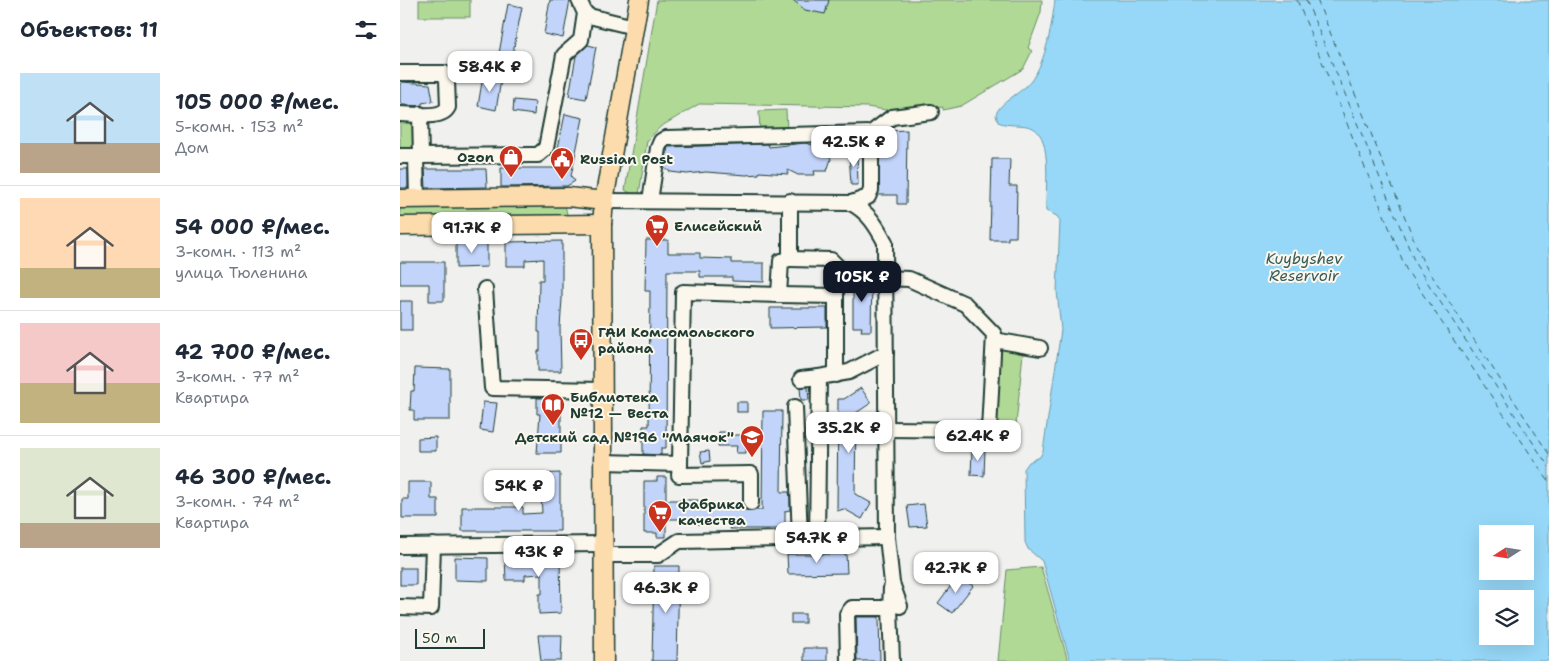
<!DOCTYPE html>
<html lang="ru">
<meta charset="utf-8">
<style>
:root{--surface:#fff;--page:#f2f2f3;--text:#1f2937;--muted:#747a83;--line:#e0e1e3;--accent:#111827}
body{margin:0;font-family:"Shantell Sans",sans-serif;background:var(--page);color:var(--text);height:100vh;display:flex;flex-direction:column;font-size:19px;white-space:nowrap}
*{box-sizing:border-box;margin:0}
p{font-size:16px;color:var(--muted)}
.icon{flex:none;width:28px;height:28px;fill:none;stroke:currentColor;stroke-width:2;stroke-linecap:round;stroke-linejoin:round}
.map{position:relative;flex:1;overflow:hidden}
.drawer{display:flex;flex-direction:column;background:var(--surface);width:400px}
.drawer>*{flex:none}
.needle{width:32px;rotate:258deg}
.controls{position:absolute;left:1079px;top:525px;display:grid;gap:10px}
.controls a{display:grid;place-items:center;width:55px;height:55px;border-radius:0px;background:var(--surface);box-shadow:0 5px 20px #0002;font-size:25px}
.scale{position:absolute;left:15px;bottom:12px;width:70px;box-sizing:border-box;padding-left:5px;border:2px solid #1f3d34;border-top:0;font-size:14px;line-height:18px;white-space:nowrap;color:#1f3d34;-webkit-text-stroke:4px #fbf7ec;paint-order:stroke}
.price{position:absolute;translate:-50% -42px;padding:0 11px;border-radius:10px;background:#fff;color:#222;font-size:16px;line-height:32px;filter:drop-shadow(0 1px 2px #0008)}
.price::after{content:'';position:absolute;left:50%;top:30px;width:15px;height:11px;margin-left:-8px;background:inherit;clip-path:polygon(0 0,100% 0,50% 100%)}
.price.current{background:var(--accent);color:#fff}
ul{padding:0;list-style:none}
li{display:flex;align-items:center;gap:15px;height:125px;padding:0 20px}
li+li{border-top:1px solid var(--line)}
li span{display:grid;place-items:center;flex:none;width:140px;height:100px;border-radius:0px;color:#555}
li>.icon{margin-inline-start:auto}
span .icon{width:60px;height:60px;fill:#fffc;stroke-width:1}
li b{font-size:21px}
h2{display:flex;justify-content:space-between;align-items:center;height:60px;padding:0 20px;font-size:21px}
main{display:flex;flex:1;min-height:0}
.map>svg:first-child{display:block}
</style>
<main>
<section class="drawer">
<h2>Объектов: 11<svg class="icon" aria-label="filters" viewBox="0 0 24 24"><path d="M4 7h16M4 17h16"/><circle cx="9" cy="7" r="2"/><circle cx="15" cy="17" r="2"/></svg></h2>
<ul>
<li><span style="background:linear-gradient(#bfe0f5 70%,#b9a48a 0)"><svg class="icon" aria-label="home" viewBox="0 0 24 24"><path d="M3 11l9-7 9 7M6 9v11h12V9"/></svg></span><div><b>105 000 ₽/мес.</b><p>5-комн. · 153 m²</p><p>Дом</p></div></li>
<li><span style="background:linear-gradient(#ffd9b3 70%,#c2b280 0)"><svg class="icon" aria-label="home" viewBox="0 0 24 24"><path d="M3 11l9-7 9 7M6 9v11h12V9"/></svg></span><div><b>54 000 ₽/мес.</b><p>3-комн. · 113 m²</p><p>улица Тюленина</p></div></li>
<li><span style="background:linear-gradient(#f6c9c9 60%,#c2b280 0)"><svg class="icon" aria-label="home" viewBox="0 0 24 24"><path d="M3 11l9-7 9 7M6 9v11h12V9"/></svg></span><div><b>42 700 ₽/мес.</b><p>3-комн. · 77 m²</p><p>Квартира</p></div></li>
<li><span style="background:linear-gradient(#dfe7d0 75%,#b9a48a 0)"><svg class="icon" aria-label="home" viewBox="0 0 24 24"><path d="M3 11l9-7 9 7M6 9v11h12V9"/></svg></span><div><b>46 300 ₽/мес.</b><p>3-комн. · 74 m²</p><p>Квартира</p></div></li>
</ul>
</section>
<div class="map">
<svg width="1149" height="661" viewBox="0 0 1149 661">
<rect width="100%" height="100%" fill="#f0f0ef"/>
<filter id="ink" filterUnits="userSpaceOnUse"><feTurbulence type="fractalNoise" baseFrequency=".02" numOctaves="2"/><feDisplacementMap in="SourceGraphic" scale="10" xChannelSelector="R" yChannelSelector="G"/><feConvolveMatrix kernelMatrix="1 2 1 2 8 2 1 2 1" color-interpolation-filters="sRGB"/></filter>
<g filter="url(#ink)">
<g fill="#b0d996" stroke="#688b65">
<rect x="19" y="0" width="51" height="17"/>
<path d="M257,0H642L641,12L628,48L632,51L623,69L561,106L543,110V107L498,112L467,107L299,104L260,127L247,141L239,195L236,196L225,190Z"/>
<path d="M386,110L387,130L360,131L359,111Z"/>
<path d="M0,122H14L15,151L0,150Z"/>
<path d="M0,204L165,205L167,214L165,217L0,221Z"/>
<path d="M598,345L614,347L623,353L615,435H593Z"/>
<path d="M641,567L668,661H598L607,570Z"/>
</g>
<path fill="#97d8f8" stroke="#679aaa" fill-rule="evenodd" d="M655,0H1149V661H670L642,561L628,549L625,542L624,469L629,462L640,457L643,451L661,330L657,291L660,221L657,216L646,211C645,191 653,138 633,128C622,123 609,127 598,122L596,115C598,103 623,92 631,81C646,62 652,24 655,0ZM1088,534H1125V571H1088ZM1088,599H1125V636H1088Z"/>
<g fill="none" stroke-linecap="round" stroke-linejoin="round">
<g stroke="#375c5b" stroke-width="1" stroke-dasharray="6 5" stroke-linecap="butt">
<path d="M897,0L1006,269L1149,482"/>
<path d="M906,0L1016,265L1149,467"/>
<path d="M917,0L1023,262L1149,454"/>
</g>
</g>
<g fill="#c3d4fa" stroke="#1f3d34">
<path d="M150,0H170L163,38L144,34Z"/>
<path d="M393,0H429L425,14L405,10Z"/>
<path d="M108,4L122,7L111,62L98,59Z"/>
<path d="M188,45L196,47L186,99L169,96L176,56Z"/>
<path d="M83,76L101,80L96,110L78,106Z"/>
<path d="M2,82L30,84L33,101L22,103V106L3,105L0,103V84Z"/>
<path d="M114,100L135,102L134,115L113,112Z"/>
<path d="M165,114L183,118L171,176L175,181L167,186L101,187V168H154Z"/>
<path d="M507,130L506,204H497V195H478L480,137L487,131Z"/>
<path d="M405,143L413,145V148H426L431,159L427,171H414L415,175H398L388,170V174L359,172V174L346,175L306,172L287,174L271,172L264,168L268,147L368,144L369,147Z"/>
<path d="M457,152L458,185H451L449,153Z"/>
<path d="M592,159H610L609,186H617L616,237H608V240H590Z"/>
<rect x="0" y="169" width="8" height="19"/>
<path d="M25,169H86L87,187L26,188Z"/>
<path d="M246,240H268V253H300V258L332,259V263H364V282L332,281V277H300V271H267L266,448H261V455L243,454V426H249L250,291H245Z"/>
<path d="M87,241V267L56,268V242Z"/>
<path d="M162,241V299L160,327L161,371H138V351H140V332H138L139,280H143V259L125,260V266H106V242Z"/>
<path d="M0,262H44V301H29V284H0Z"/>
<path d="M453,277H472L471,331H461L462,327H453Z"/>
<rect x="0" y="301" width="12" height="29"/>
<path d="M370,308H427V327L370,328Z"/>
<path d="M15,368L50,369V420H14V410H10L11,391H14Z"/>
<path d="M400,387H408L409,400H401Z"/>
<path d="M461,388L471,403L456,413L455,494L471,503L462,519L444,509L437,511L438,399H444Z"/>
<path d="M137,398H161V453H137L140,414H137Z"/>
<path d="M83,402L97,403L93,432L80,430Z"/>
<rect x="337" y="402" width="10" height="10"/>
<path d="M363,411H382L381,492H389L390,498V510L385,511V529H330V524H298V519H266V537H257V533H244V481H257V477H266V500H298V506H330V510H362Z"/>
<path d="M319,432H326V435H346V453H336L337,446H318Z"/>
<path d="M36,437V451H18V438Z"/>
<path d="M572,449H585L584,476L571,475Z"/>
<path d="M309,451L310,461L302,463L300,452Z"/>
<path d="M160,473V531H62V507H123V514L142,513L141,493H137L136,474Z"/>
<path d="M8,482H31V499H38V518H2V499H8Z"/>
<path d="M524,504L527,526L510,527L507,506Z"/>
<path d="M387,554H446L447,573L388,574Z"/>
<path d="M160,555L161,613L139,614V594H142V574L125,575V580H106L105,556Z"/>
<path d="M55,557L88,558V581L55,580Z"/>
<path d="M254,566H279L277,661H252Z"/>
<rect x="0" y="568" width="16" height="17"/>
<path d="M559,575L573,586L552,613L538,603Z"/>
<rect x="391" y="614" width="14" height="9"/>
<path d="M456,617H479L480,661H457Z"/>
<path d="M138,635H162L161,661H141Z"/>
<rect x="404" y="648" width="23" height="13"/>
</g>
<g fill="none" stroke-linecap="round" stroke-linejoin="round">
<g stroke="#1f3d34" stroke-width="18">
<g id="minor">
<path d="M185,15L234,27"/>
<path d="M0,73H44L47,80L48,107C42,120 12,114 0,114"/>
<path d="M20,114L21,156"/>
<path d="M0,156H16L17,199"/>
<path d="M16,156L132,155H138L146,148L164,55L181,40L185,13L179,0"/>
<path d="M204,201L451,203C468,212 476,225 485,242L487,537L492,583L500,606"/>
<path d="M250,201L258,148L261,141L266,138L471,133"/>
<path d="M451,203L468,197L471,190V133L492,117L531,112"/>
<path d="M485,278L509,279L565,304L594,334L589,430L486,429"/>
<path d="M85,289L92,388L203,390"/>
<path d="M379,295L436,296L437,266L431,260L390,259"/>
<path d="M436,296V375"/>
<path d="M594,340L640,348"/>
<path d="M401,379L419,377"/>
<path d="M395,407L400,539"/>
<path d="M203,462L280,464L283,292L379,295L381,261L390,259V201"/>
<path d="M280,464L279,475L351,474V503"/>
<path d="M417,539L419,377L449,372L486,353"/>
<path d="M0,546L203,544"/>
<path d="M203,555H258L279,541L487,537"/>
<path d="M0,607L31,608L33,545"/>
<path d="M490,608L492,661"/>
<path d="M448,661L447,614L452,608H490L491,588"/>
</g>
</g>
<g stroke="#1f3d34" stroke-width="21">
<g id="major">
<path d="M0,199L168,197L204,201"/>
<path d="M0,226L202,224"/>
<path d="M204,661L202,224L204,201L239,0"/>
</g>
</g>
<use href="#minor" stroke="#fbf7ec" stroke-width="14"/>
<use href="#major" stroke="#fcdcac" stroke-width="18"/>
</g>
</g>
<defs>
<g id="shop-pin" transform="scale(1.25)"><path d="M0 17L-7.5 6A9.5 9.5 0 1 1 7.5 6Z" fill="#c8321e" stroke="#fbf7ec"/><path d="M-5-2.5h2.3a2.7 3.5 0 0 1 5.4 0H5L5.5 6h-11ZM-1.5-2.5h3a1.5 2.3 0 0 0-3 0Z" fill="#fff"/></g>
<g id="civic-pin" transform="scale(1.25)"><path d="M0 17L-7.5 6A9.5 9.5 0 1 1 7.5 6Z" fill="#c8321e" stroke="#fbf7ec"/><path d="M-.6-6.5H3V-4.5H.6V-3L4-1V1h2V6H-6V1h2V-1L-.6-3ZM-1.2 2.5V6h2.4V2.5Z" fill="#fff"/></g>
<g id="supermarket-pin" transform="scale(1.25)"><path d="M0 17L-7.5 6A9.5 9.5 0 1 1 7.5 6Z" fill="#c8321e" stroke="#fbf7ec"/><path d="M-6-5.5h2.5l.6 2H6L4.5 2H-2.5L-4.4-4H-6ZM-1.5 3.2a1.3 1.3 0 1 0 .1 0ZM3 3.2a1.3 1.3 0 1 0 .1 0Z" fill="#fff"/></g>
<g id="bus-pin" transform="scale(1.25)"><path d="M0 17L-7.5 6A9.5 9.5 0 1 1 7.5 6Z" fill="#c8321e" stroke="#fbf7ec"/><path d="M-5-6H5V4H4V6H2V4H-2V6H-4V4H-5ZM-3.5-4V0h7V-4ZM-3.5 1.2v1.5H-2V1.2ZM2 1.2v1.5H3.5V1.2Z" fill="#fff"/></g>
<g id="library-pin" transform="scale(1.25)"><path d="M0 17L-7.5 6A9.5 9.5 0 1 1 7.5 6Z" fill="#c8321e" stroke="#fbf7ec"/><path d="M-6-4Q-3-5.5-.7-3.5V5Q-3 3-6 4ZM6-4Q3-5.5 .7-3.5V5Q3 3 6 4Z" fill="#fff"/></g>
<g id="school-pin" transform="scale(1.25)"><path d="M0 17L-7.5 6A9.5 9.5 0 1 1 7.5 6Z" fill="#c8321e" stroke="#fbf7ec"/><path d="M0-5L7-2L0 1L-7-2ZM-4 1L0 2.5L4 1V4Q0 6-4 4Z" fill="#fff"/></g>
</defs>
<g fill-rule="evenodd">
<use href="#shop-pin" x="111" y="157"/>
<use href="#civic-pin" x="162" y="159"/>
<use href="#supermarket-pin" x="257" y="226"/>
<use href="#bus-pin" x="181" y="340"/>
<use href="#library-pin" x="153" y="405"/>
<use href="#school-pin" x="352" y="437"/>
<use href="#supermarket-pin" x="260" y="512"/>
</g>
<g text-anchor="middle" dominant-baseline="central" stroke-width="4" stroke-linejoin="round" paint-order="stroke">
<g font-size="14" font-weight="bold" fill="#1f3d34" stroke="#fbf7ec" text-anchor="start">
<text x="94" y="157" text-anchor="end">Ozon</text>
<text x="180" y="159">Russian Post</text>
<text x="274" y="226">Елисейский</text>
<text x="198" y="332">ГАИ Комсомольского<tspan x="198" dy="16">района</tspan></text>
<text x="170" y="397">Библиотека<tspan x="170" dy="16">№12 — Веста</tspan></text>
<text x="334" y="437" text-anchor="end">Детский сад №196 "Маячок"</text>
<text x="278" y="504">фабрика<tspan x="278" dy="16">качества</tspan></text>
</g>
<g font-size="15" font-style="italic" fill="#375c5b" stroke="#fbf7ec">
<text x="904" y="259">Kuybyshev<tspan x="904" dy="17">Reservoir</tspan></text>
</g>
</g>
</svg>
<div class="controls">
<a><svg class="needle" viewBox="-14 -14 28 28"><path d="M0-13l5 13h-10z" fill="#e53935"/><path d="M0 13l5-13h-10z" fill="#747a83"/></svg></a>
<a><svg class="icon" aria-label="layers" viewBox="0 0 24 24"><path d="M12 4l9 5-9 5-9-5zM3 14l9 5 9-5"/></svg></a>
</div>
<div class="scale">50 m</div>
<b class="price" style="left:90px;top:93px">58.4K ₽</b>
<b class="price" style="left:454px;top:168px">42.5K ₽</b>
<b class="price" style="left:72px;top:254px">91.7K ₽</b>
<b class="price current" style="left:462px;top:303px">105K ₽</b>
<b class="price" style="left:449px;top:454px">35.2K ₽</b>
<b class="price" style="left:578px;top:462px">62.4K ₽</b>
<b class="price" style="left:119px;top:512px">54K ₽</b>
<b class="price" style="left:417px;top:564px">54.7K ₽</b>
<b class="price" style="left:139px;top:578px">43K ₽</b>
<b class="price" style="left:556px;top:594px">42.7K ₽</b>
<b class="price" style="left:266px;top:614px">46.3K ₽</b>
</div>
</main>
